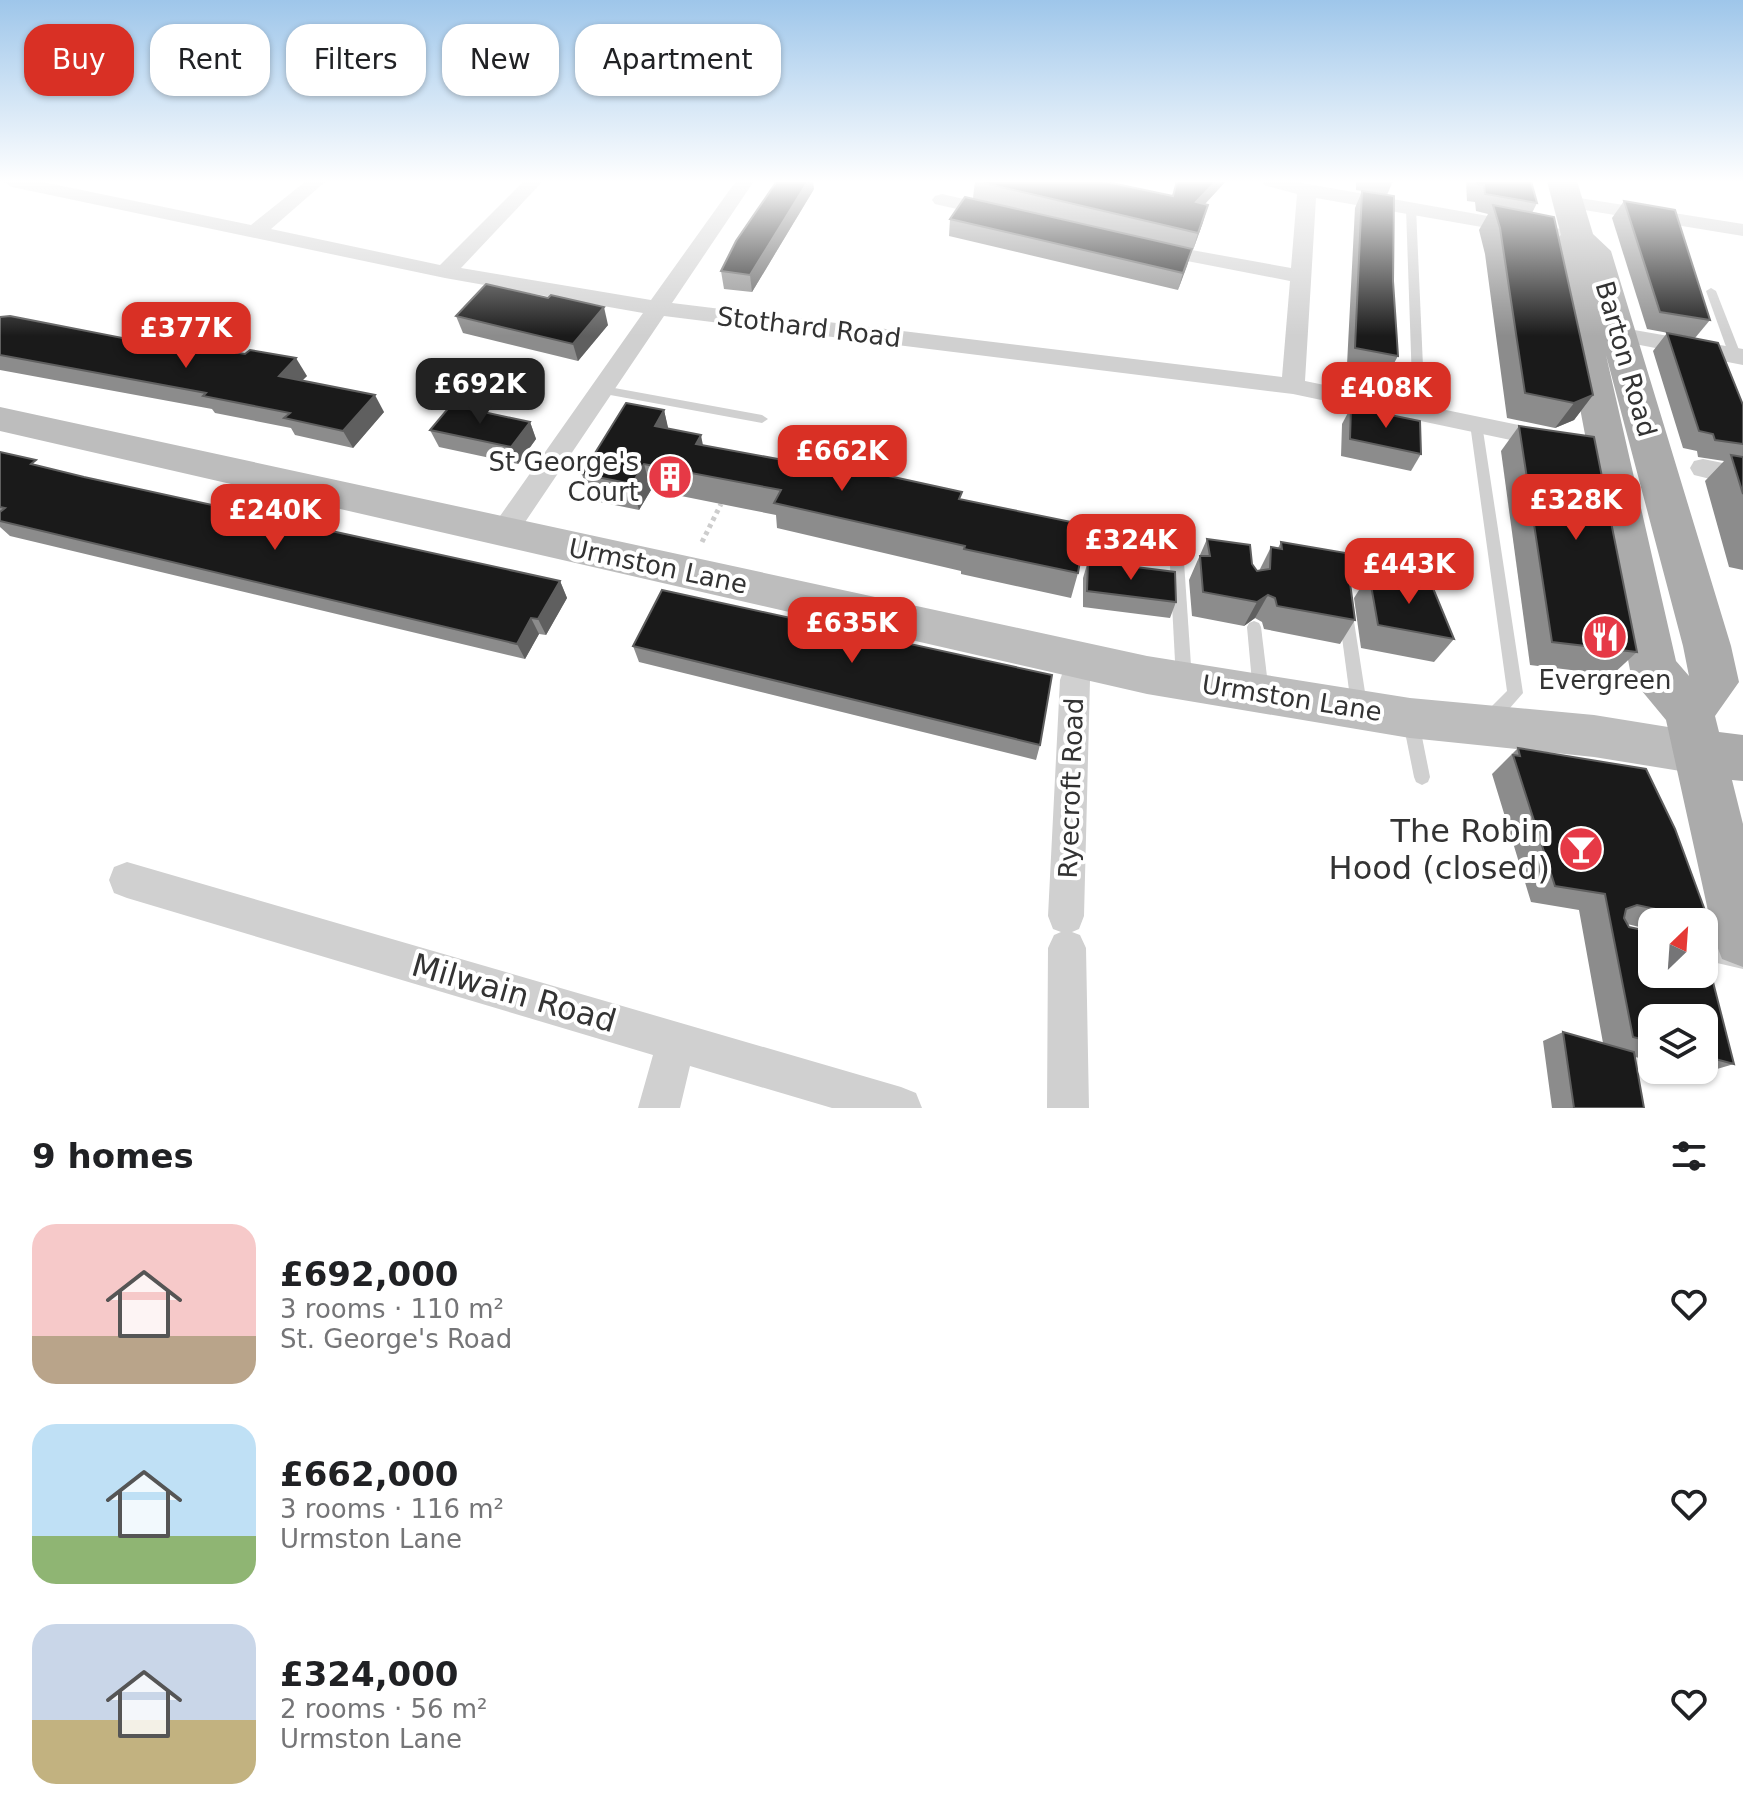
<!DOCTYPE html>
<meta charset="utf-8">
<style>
:root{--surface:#fff;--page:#f6f6f6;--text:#202124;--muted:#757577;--accent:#d93025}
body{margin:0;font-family:"DejaVu Sans",sans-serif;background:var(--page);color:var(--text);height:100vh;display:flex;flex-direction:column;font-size:30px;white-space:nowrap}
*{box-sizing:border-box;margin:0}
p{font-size:26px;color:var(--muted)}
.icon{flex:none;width:44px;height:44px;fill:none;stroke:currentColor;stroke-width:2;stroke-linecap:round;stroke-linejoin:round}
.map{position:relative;height:1108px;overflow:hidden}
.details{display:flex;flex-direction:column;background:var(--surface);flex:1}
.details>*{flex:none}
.banner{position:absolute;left:24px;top:24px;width:800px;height:72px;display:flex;gap:16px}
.needle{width:52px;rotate:25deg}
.tools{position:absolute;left:1638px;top:908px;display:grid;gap:16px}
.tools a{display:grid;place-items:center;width:80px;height:80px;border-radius:16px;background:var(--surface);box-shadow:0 2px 6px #0004;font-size:40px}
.price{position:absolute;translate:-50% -68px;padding:0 18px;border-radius:16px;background:var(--accent);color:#fff;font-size:26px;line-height:52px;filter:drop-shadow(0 2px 4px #0008)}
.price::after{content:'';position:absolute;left:50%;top:48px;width:24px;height:18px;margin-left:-12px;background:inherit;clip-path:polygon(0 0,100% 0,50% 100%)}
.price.selected{background:#222;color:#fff}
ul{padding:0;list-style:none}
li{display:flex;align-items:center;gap:24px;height:200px;padding:0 32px}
li span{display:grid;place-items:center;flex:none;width:224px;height:160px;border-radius:24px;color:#555}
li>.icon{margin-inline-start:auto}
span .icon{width:96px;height:96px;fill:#fffc;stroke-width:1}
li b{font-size:34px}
h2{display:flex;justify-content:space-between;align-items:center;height:96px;padding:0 32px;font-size:34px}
.pill{padding:0 28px;border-radius:24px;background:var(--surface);box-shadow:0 2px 6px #0004;font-size:28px;line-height:72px}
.pill.selected{background:var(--accent);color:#fff}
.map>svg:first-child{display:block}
</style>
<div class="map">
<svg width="1743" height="1108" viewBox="0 0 1743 1108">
<rect width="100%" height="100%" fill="#fff"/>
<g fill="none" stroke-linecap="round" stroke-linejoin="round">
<path stroke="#cdcdcd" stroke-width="5" stroke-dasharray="4 4" stroke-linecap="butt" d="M702,542L721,504"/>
<g fill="#d0d0d0" fill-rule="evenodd">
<path d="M1411,205L1416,208L1425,412L1419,416L1413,412L1406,208Z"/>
<path d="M1711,288L1716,291L1741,355L1739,358L1735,359L1729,355L1706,291Z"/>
<path d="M598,385L762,415L768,419L762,423L594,392L592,389Z"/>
<path d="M1476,420L1482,424L1523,693L1495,725L1489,727L1483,725L1481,720L1483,715L1507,691L1470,424Z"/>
<path d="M1176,542L1181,543L1183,547L1192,680L1189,685L1184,687L1179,685L1176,680L1169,547L1171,543Z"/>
<path d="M1346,609L1351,611L1353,615L1367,705L1365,710L1359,712L1353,710L1351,705L1339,615L1341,611Z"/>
<path d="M1254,621L1259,623L1261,627L1269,693L1267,698L1261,700L1255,698L1253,693L1247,627L1249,623Z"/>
<path d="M1411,715L1417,717L1419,722L1430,777L1428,782L1422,785L1416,782L1414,777L1403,722L1405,717Z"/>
<path d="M1704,942L1743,951V969L1704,960Z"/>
</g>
<g fill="#d0d0d0" fill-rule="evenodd">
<path d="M2,181H38L251,225L306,181H326L271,229L440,265L524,181H543L461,268L651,300L736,181H754L672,303L1282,377L1290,281L1146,253L1143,249L1146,245L1153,243L1291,268L1297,194L1264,185L1262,181H1291L1578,232L1588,238L1578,244L1316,198L1305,381L1562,434L1566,440L1562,446L1553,449L1293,394L664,316L513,540L503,543L493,540L489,533L493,526L643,313L445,278L12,187Z"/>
<path d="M942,194L1003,208L1006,212L996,218L935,204L932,200L935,196Z"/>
<path d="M1567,196L1743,224V236L1560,206L1557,202Z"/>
<path d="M1617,327L1743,349V365L1609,339L1606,334Z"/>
<path d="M1703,459L1743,467V487L1694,475L1690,468L1694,461Z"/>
<path d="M1081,648L1092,652L1096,661L1090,680L1084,916L1079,929L1072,932L1080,935L1086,948L1089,1108H1047L1048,948L1054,935L1061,932L1053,929L1048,916L1060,680L1070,652Z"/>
<path d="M127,862L901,1087L916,1093L922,1108H832L690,1066L680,1108H638L653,1055L127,898L114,893L109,880L114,867Z"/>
</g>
<path fill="#bdbdbd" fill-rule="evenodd" d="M0,407L1147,656L1410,698L1594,715L1699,732L1716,738L1722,753L1716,768L1699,774L1594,757L1410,738L1147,694L0,431Z"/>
<path fill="#ababab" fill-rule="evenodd" d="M1547,181H1577L1593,234L1611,251L1731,646L1739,682L1715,716L1719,732L1743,735V781L1732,780L1743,824V967L1722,959L1714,938L1666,720L1637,685L1630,670L1549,246L1561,235ZM1606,355L1683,646L1689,676L1676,661Z"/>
</g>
<g fill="#8c8c8c">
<path d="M975,181L1173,196L1176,182L1171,181H1226L1205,204L1203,222L1193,250L1192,249L1178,290L949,236L950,219L973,198Z"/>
<path d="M1356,181H1393L1387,195L1398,356L1388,374L1347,365L1355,208L1362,191L1381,194L1356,190Z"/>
<path d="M1466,181H1531L1537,203L1532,213L1593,395L1574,420L1555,428L1507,418L1485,254L1479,230L1488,214L1476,211L1475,202L1467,201Z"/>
<path d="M814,189L752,292L724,289L721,271Z"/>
<path d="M1624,201L1710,320L1695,338L1647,329L1612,218Z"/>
<path d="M548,298L608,325L578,361L463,333L456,316Z"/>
<path d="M0,317L163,346L307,376L302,380L384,412L353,448L295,435L291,428L215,413L212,409L0,370Z"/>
<path d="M1667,333L1743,405V570L1729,567L1705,481L1724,461L1698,457L1697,451L1683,448L1653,351Z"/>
<path d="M1351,407L1421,454L1411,471L1341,456L1342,424Z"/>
<path d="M664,410L668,429L703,445L961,500L1078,573L1071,598L961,574V571L777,528L776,515L651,490L639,510L590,500L582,474Z"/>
<path d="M530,422L536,439L518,464L439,447L430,430Z"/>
<path d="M1519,426L1637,652L1612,675L1530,665L1501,451Z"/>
<path d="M0,452L42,467L84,477L560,581L567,598L546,635L539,634L525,659L10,536L0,527Z"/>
<path d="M1207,539L1257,571H1259L1271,547L1278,548L1281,542L1355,620L1340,644L1264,629L1262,622L1255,618L1244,626L1192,616L1189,580Z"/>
<path d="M1088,561L1176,602L1170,618L1083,607V578Z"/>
<path d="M1369,574L1454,639L1434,662L1361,648L1354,598Z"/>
<path d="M633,646L1040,745L1036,760L639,662Z"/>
<path d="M1518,748L1646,769L1675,829L1707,916L1697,920L1698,922H1652V930L1627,924L1629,927L1652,932V974H1704V947L1734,1064L1700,1074L1684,1070H1704V1018H1652V1061L1635,1057L1644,1108H1552L1543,1041L1563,1032L1603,1043L1579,910L1531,902L1492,774Z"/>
</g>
<g fill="#5f5f5f">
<path d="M808,181H813L814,189L752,292L750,275Z"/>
<path d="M1216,181H1226L1191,219L1196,202Z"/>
<path d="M1208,205L1203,222L1193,250L1198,233Z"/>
<path d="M1192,249L1187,266L1178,290L1183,273Z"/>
<path d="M604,307L608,325L578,361L573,344Z"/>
<path d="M296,358L307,376L290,393L279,376Z"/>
<path d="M375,395L384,412L353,448L343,431Z"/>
<path d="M1593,395L1574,420L1555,428L1574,403Z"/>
<path d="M664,410L670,436L655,426Z"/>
<path d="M530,422L536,439L518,464L511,447Z"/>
<path d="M701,435L706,461L696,444Z"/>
<path d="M644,464L651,490L639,510L632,484Z"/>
<path d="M560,581L567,598L546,635L538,619Z"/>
<path d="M1268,595L1255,618L1244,626L1257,602Z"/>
<path d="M531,618L539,634L525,659L517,644Z"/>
</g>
<g fill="#1a1a1a" stroke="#5f5f5f" stroke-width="2">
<path d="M777,181H808L750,275L721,271L736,241Z"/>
<path d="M975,181H1102L1173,196L1177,181H1216L1196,202L1208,205L1198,233Z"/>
<path d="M1476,181H1531L1537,203L1485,194L1484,185L1476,184Z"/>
<path d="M1362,191L1394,196L1393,281L1398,356L1355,348Z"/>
<path d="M965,197L1192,249L1183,273L950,219Z"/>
<path d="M1624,201L1675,210L1710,320L1660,312Z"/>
<path d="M1493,205L1554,217L1593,395L1574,403L1525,393L1500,228Z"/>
<path d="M486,284L548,298L551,295L604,307L573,344L456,316Z"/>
<path d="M10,316L163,346L168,341L245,354L250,350L296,358L279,376L375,395L343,431L284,418L290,413L203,396L206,393L0,355V317Z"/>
<path d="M1667,333L1718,343L1743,405V444L1715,440L1713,434L1699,431Z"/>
<path d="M626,403L664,410L655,426L701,435L696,444L794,462L797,456L962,492L959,499L1086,525L1078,573L964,549L965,546L774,503L781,490L644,464L632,484L582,474Z"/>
<path d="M451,405L530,422L511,447L430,430Z"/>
<path d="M1351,407L1420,421L1421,454L1350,439Z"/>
<path d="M1519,426L1594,437L1637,652L1552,642Z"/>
<path d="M0,452L36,460L31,464L84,477L560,581L538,619L531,618L517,644L0,521V512L5,508L0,507Z"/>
<path d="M1731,455L1743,457V494Z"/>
<path d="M1207,539L1250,545L1252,564L1257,571L1270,569L1271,547L1282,549L1281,542L1346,553L1355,620L1277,606L1275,598L1268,595L1257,602L1203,592L1200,556H1210Z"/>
<path d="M1088,561L1175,572L1176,602L1087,591Z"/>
<path d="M1369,574L1430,581L1454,639L1378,625Z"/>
<path d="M662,590L1052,675L1040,745L633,646Z"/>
<path d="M1518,748L1646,769L1675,829L1707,916L1696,914L1698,922H1684V915L1637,905L1626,909L1624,918L1629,927L1652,932V974H1704V947L1734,1064L1704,1056V1018H1652V1042L1633,1037L1605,894L1555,886L1513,755L1520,756Z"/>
<path d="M1563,1032L1634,1052L1644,1108H1574Z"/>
</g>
<linearGradient id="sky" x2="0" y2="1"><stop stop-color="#9ec6ea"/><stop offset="0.54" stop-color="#fff"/><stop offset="1" stop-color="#fff" stop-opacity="0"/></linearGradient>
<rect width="1743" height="336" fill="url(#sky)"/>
<defs>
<g id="building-disc" transform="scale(2.3)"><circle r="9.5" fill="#e63946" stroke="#fff"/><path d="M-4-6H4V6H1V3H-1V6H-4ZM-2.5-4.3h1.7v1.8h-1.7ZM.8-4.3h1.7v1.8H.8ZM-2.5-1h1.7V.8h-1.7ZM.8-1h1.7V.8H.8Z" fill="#fff"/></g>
<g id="restaurant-disc" transform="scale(2.3)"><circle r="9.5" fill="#e63946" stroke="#fff"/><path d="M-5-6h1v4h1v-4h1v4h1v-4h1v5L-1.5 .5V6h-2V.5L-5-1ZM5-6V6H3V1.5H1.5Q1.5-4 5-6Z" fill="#fff"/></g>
<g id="bar-disc" transform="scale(2.3)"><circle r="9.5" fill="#e63946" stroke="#fff"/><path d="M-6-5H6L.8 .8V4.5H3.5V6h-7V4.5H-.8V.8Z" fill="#fff"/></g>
</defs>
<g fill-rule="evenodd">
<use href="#building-disc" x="670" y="477"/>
<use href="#restaurant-disc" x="1605" y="637"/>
<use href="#bar-disc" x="1581" y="849"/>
</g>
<g text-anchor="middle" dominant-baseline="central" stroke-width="8" stroke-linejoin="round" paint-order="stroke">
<g font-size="26" fill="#333" stroke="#fff">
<text transform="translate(809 327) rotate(7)">Stothard Road</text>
<text transform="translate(1626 359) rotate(74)">Barton Road</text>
<text transform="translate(658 566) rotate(12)">Urmston Lane</text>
<text transform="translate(1292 698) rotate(9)">Urmston Lane</text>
<text transform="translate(1071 788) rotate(-88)">Ryecroft Road</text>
</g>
<g font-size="26" fill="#333" stroke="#fff" text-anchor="end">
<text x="639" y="462">St George's<tspan x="639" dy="30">Court</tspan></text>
<text x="1605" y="680" text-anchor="middle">Evergreen</text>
</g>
<g font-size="32" fill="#333" stroke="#fff" text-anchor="end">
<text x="1550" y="831">The Robin<tspan x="1550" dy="37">Hood (closed)</tspan></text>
</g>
<g font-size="32" fill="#333" stroke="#fff">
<text transform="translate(514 993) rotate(16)">Milwain Road</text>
</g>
</g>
</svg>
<div class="tools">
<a><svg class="needle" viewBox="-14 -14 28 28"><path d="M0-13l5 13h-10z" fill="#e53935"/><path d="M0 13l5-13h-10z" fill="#757577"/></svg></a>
<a><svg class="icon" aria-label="layers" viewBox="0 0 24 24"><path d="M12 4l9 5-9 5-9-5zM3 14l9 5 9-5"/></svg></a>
</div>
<b class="price" style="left:186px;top:370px">£377K</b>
<b class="price selected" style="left:480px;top:426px">£692K</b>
<b class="price" style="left:1386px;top:430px">£408K</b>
<b class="price" style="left:842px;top:493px">£662K</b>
<b class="price" style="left:1576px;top:542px">£328K</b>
<b class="price" style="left:275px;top:552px">£240K</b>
<b class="price" style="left:1131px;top:582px">£324K</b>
<b class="price" style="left:1409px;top:606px">£443K</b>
<b class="price" style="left:852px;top:665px">£635K</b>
<div class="banner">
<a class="pill selected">Buy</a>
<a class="pill">Rent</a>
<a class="pill">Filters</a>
<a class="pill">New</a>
<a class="pill">Apartment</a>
</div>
</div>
<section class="details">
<h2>9 homes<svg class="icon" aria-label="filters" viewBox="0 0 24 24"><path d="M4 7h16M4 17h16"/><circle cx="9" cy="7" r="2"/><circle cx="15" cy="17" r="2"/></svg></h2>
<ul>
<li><span style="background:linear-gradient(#f6c9c9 70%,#b9a48a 0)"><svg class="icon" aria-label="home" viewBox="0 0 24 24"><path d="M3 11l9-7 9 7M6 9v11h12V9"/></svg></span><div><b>£692,000</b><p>3 rooms · 110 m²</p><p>St. George's Road</p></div><svg class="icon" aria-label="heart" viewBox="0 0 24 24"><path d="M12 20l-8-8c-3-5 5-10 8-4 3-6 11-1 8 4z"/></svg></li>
<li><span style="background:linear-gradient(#bfe0f5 70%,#8fb573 0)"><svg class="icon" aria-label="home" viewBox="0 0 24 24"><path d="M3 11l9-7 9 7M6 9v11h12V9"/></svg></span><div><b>£662,000</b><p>3 rooms · 116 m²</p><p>Urmston Lane</p></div><svg class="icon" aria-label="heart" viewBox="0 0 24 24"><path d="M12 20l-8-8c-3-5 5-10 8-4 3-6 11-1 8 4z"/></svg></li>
<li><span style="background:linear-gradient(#c9d6e8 60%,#c2b280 0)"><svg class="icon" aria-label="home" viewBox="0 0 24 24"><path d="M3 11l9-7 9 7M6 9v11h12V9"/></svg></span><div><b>£324,000</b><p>2 rooms · 56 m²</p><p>Urmston Lane</p></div><svg class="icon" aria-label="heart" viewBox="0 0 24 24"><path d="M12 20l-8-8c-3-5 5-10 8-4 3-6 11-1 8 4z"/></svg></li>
</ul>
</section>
